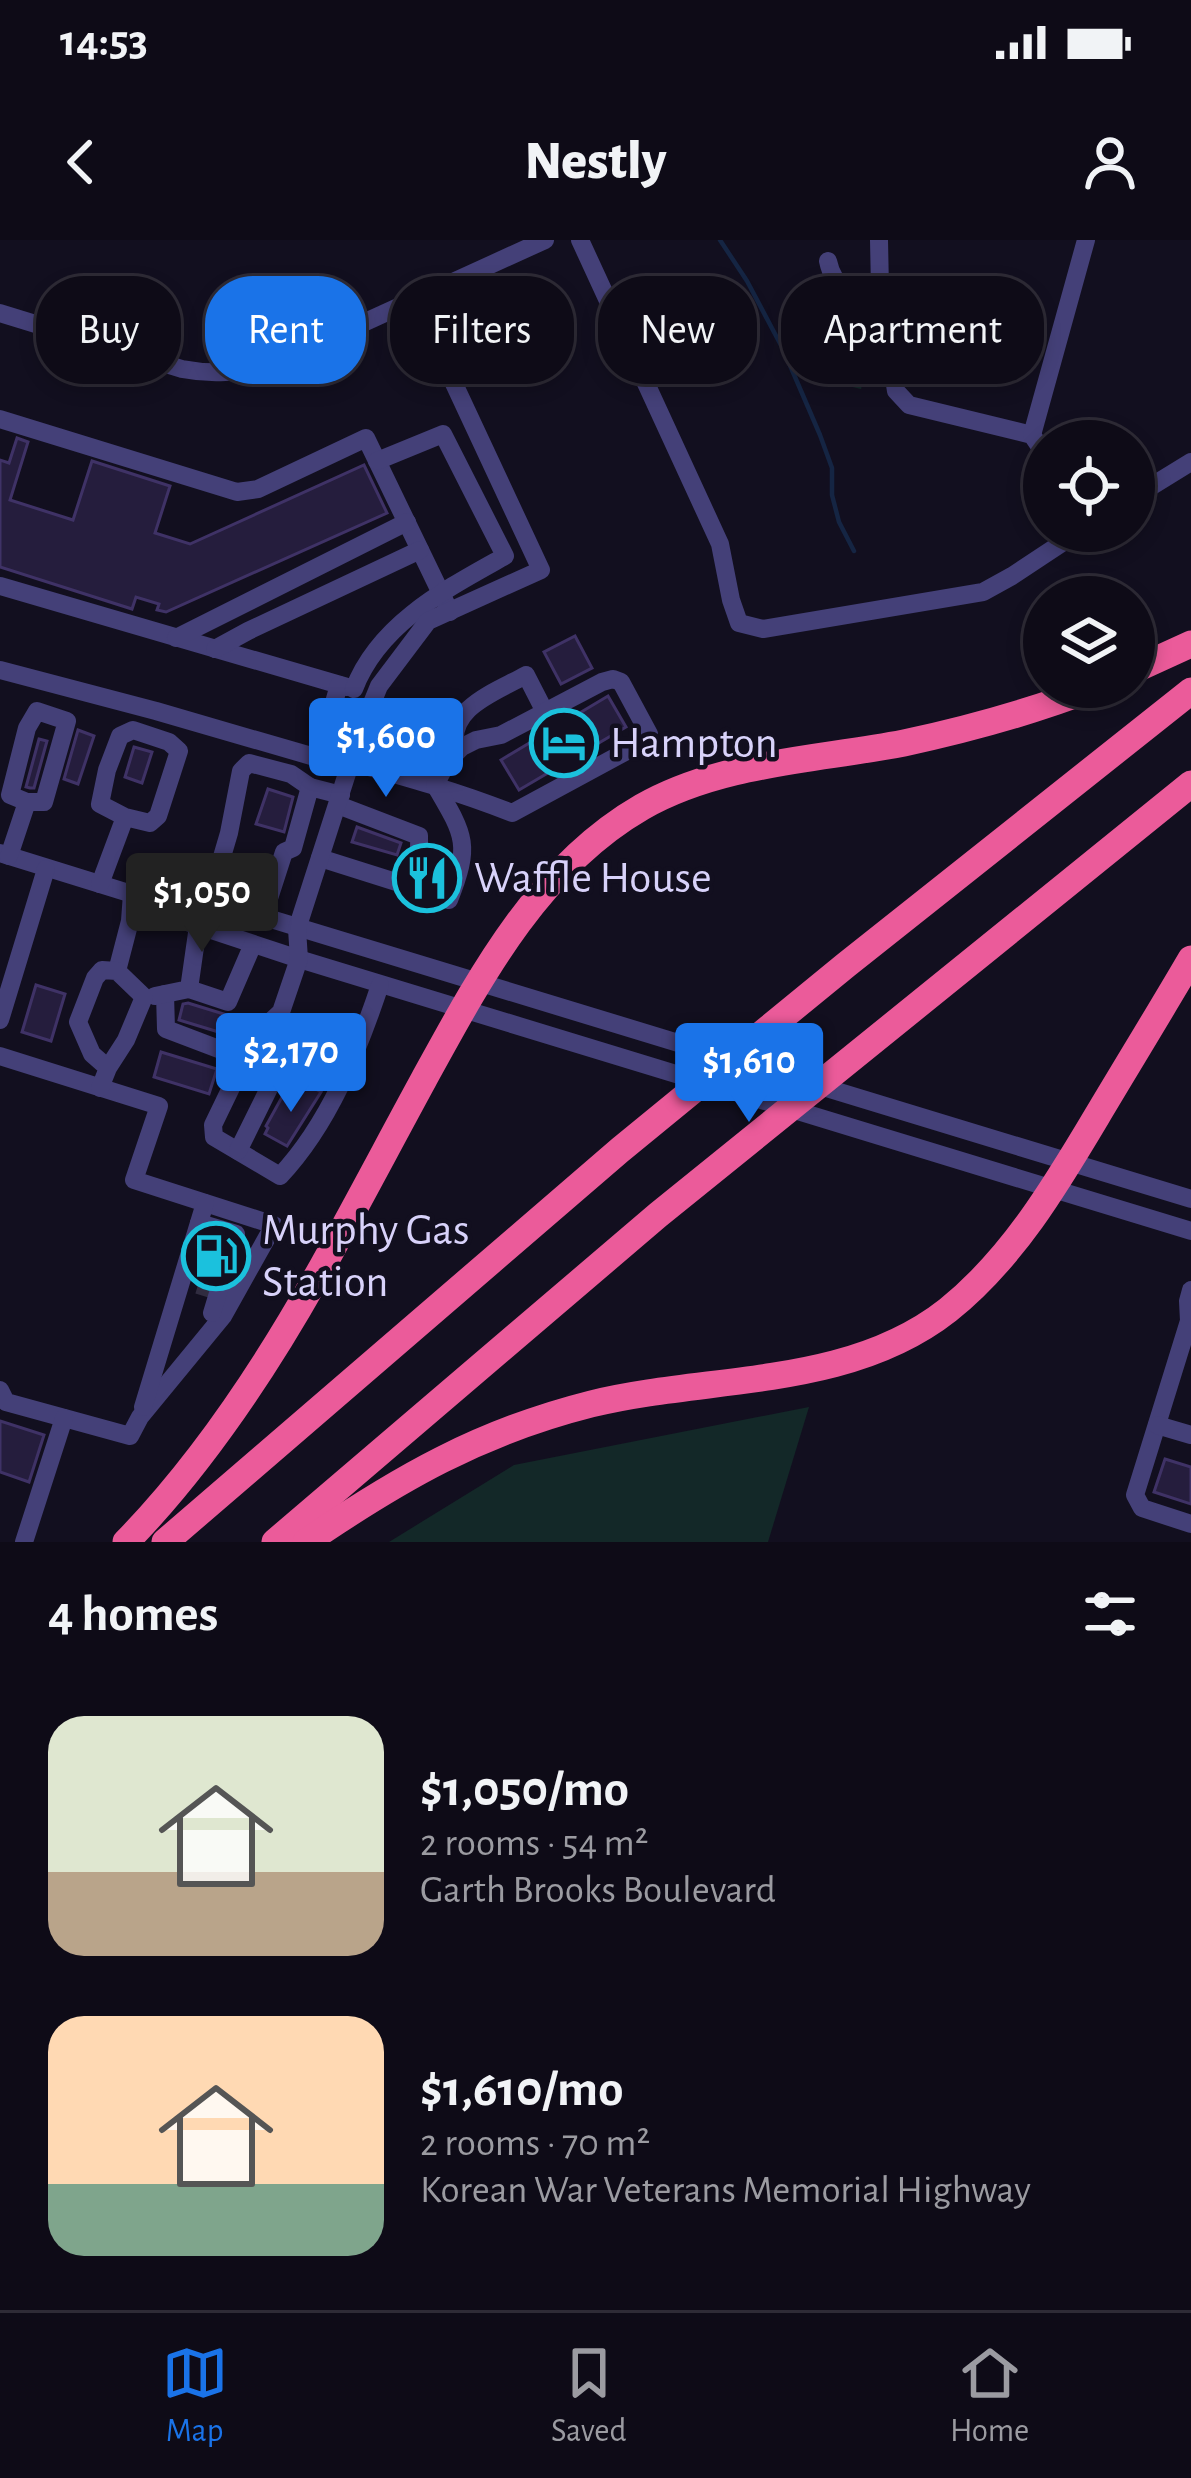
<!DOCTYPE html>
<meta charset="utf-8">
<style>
:root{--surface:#0e0b17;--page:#1c1924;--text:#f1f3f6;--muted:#9b9ba1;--line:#2e2b36;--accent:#1a73e8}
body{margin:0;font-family:"Alegreya Sans",sans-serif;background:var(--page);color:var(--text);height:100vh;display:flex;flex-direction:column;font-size:45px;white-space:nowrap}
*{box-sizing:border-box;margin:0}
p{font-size:39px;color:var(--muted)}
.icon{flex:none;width:66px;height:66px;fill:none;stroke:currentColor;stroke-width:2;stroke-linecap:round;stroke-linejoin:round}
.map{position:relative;height:1302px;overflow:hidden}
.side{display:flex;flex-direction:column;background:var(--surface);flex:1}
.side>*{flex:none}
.banner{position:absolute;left:36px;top:36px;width:1119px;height:108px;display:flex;gap:24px}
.fabs{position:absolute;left:1023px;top:180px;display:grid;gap:24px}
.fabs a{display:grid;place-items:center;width:132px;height:132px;border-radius:50%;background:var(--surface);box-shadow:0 6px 18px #0003,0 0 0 3px var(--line);font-size:60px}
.price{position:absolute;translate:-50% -102px;padding:0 27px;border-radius:12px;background:var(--accent);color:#fff;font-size:39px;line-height:78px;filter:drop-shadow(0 3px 6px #0008)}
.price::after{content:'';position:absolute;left:50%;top:72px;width:36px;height:27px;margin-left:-18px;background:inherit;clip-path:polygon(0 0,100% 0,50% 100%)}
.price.active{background:#222;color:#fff}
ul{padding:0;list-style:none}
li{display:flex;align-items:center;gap:36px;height:300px;padding:0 48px}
li span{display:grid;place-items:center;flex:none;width:336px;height:240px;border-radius:36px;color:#555}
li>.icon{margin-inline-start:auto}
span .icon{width:144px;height:144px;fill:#fffc;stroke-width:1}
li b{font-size:51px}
h2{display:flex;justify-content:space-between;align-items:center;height:144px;padding:0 48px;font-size:51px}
.tag{padding:0 42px;border-radius:48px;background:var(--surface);box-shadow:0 6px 18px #0003,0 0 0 3px var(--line);font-size:42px;line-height:108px}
.tag.active{background:var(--accent);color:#fff}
.status{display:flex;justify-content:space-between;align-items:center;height:84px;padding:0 60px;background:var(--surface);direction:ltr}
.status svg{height:33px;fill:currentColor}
header{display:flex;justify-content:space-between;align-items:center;height:156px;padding:0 48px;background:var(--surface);font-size:54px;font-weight:800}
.dock{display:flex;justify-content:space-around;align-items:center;height:168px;border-top:3px solid var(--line);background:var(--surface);font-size:33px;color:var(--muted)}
.dock a{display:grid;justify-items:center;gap:6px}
.dock .active{color:var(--accent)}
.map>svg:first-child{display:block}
</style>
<div class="status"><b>14:53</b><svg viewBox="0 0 49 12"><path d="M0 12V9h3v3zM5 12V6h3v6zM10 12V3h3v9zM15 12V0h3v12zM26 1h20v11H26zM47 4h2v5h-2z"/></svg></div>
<header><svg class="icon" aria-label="back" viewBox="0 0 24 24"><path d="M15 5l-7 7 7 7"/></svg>Nestly<svg class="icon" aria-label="person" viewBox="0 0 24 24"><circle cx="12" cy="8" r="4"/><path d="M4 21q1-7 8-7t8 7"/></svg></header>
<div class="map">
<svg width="1191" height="1302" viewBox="0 0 1191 1302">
<defs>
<pattern id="forest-crowns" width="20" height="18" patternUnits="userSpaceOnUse" patternTransform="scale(3)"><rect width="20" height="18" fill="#132828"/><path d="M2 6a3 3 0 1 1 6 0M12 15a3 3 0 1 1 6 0" fill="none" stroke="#354648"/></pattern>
</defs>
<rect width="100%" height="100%" fill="#120f1f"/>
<path fill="#132828" d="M809,1167L768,1302H389L514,1225Z"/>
<path fill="url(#forest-crowns)" d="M803,99L869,115L861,149L795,133Z"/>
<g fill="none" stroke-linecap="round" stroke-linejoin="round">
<path stroke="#152543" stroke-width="4.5" d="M720,0L747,41L783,109L820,195L832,228V255L839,282L854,311"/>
</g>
<g fill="#251d3d" stroke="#3f3266" stroke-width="3">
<path d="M17,198L28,202L10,260L73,280L92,221L170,246L155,293L190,304L364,225L387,273L166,372L157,370L159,364L136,357L132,369L0,327V220L9,223Z"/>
<path d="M575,396L592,428L561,444L544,412Z"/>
<path d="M608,456L626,487L519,550L501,520Z"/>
<path d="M78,490L94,496L78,544L64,539Z"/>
<path d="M39,499L47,501L34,548H30L26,547Z"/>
<path d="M134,507L152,512L142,543L125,537Z"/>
<path d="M268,549L293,557L284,592L256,584Z"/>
<path d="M357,587L401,603L397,615L352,602Z"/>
<path d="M431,617L441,620L427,661L413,657Z"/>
<path d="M36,745L65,754L51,801L22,792Z"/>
<path d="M188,763L227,775L222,793L179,780L183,764Z"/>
<path d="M161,812L217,829L209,854L154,837Z"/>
<path d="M303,842L321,852L287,906L265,894L268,888L266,886L282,857L292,863Z"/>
<path d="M0,1181L44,1195L29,1242L0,1232Z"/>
<path d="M1165,1219L1191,1227V1264L1154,1252Z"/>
</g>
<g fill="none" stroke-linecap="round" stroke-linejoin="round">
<g stroke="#302c40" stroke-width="18" stroke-dasharray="18 9" stroke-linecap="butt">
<path d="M208,1011L222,1014"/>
<path d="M203,1028L216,1032"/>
<path d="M198,1045L211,1049"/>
</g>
<g stroke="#444078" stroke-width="18">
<path d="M580,0L720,304L731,360L739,383L763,389L983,352L1012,336L1080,291"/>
<path d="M879,0L880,49L896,151L909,165L1032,195L1044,213"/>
<path d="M828,21C834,51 857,60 883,70"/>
<path d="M0,73L182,129C213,135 238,132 269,126L545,0"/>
<path d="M0,179L237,252L258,249L366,198L450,372"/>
<path d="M1032,195L1086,0"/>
<path d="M1134,257L1191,222"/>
<path d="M0,346L347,447"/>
<path d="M176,398L407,282"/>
<path d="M215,409L248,391L420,310"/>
<path d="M0,430L156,471L318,518L339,445"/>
<path d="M354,449C379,383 448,348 505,316L443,194L377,221"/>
<path d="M456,511C445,468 496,452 526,435L545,472"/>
<path d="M351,522C406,537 459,552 512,573L636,506L649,494L621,442L613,439L602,442L501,495L476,500L462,507L448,521L435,545"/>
<path d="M435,545C465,596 471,604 449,660"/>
<path d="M0,613L132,654L175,678L299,719L1191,991"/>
<path d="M9,616L27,562H44L67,481L37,471L27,488L10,555L27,562"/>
<path d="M320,618L396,642C417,631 420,619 419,596L338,565"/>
<path d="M100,644L125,577L150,583L158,576L179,511L169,502L133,490L120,496L107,530L100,564L125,577"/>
<path d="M136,654H184L238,669L1191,959"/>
<path d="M209,661L229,593L241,531L249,523L291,534L310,547"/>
<path d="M263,677L284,612L293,608L310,547L341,555"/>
<path d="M117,731L130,681L132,654"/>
<path d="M380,745C358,811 329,884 280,936L214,897L213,885L257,794L281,772L299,719L297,689L361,490L379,446L428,381L541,330L415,60"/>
<path d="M189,749L228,762L253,704"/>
<path d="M165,754L166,789L245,819"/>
<path d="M155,756L189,749L198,686"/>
<path d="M0,780L46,629"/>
<path d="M286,800L349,823"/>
<path d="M0,816L159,866L134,940L274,985L223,1076L140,1177L130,1196L6,1162L0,1150"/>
<path d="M100,848L108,828L126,800L144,757L117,731L102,730L95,738L78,782L92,814L108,828"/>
<path d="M238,911L280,826L286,800L270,783"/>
<path d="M199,983L236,994L212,1073"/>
<path d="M1191,1050L1188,1061L1189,1081L1135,1255L1142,1268L1191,1284"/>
<path d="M143,1167L205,963"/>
<path d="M1157,1185L1191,1195"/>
<path d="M24,1302L64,1178"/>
</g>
<g stroke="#eb5b9a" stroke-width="27">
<path d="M1134,430L1191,404"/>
<path d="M126,1302C201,1225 263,1132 316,1038C353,972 388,905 424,839C480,737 538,627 642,567C721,522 817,520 904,503C969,489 1034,471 1096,447"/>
<path d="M165,1302L620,910L846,725L1191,451"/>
<path d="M275,1302L658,975L1191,544"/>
<path d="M306,1302C400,1238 480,1192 591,1164C709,1135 848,1149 948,1070C1012,1019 1056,945 1097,876C1128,824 1160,772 1191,719"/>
</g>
</g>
<defs>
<g id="hotel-ring" transform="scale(3.45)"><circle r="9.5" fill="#120f1f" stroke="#1bc1dd" stroke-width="1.5"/><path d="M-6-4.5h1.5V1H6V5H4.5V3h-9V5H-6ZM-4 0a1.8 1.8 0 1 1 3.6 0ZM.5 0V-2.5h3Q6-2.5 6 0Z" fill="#1bc1dd"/></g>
<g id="restaurant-ring" transform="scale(3.45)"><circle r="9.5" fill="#120f1f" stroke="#1bc1dd" stroke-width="1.5"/><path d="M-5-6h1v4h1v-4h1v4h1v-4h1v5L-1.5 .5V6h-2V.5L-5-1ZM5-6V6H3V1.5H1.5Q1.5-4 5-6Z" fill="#1bc1dd"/></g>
<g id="fuel-ring" transform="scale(3.45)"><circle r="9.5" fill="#120f1f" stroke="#1bc1dd" stroke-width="1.5"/><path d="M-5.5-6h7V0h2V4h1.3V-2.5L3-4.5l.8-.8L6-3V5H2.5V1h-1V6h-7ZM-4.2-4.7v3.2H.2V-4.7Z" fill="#1bc1dd"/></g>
</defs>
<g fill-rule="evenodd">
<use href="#hotel-ring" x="564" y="503"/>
<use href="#restaurant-ring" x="427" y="638"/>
<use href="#fuel-ring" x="216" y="1016"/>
</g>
<g text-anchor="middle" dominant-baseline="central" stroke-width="9" stroke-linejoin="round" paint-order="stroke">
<g font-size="45" fill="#d8d2fa" stroke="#120f1f" text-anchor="start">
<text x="610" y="503">Hampton</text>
<text x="474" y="638">Waffle House</text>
<text x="262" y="990">Murphy Gas<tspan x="262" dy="52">Station</tspan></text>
</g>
</g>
</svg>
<div class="fabs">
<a><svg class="icon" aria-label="locate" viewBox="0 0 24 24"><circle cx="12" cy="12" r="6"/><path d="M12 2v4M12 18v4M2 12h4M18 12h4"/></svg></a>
<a><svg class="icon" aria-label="layers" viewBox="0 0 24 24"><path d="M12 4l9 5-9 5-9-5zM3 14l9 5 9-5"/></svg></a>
</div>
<b class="price" style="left:386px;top:560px">$1,600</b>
<b class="price active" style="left:202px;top:715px">$1,050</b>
<b class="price" style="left:291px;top:875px">$2,170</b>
<b class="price" style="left:749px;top:885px">$1,610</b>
<div class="banner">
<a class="tag">Buy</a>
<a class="tag active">Rent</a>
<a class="tag">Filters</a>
<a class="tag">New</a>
<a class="tag">Apartment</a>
</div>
</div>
<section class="side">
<h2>4 homes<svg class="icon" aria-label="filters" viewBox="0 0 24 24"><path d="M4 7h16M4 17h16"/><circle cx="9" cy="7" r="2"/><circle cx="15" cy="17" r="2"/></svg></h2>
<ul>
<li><span style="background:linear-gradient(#dfe7d0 65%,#b9a48a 0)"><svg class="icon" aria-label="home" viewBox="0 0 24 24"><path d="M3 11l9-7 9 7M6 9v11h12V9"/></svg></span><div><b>$1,050/mo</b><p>2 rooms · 54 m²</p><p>Garth Brooks Boulevard</p></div></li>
<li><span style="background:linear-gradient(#ffd9b3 70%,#7fa58c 0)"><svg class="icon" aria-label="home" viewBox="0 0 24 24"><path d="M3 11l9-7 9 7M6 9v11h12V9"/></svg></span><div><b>$1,610/mo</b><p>2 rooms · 70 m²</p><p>Korean War Veterans Memorial Highway</p></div></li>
</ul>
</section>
<nav class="dock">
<a class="active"><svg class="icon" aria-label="map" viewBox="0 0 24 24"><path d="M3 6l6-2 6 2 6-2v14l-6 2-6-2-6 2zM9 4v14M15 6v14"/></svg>Map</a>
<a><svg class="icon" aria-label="saved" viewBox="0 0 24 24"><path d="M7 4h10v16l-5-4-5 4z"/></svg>Saved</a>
<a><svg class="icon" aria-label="home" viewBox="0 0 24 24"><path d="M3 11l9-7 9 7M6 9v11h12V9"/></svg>Home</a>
</nav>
